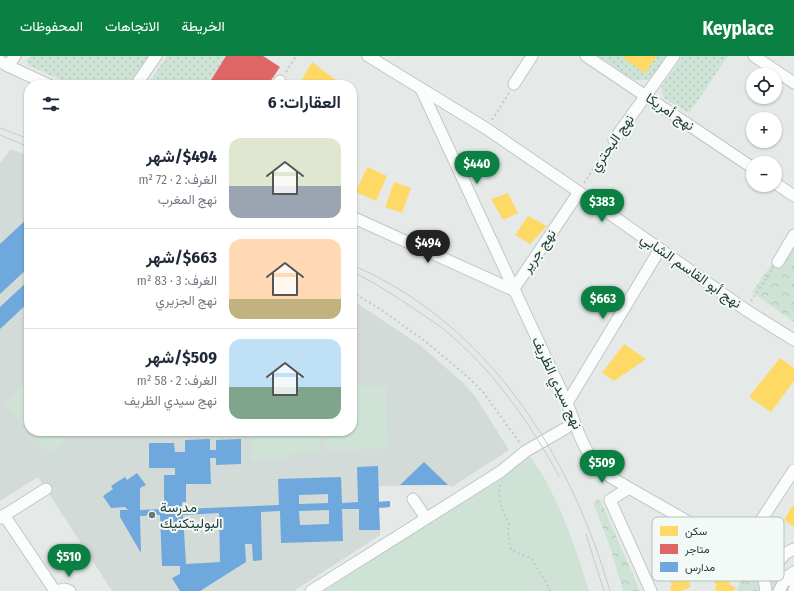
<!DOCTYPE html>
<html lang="ar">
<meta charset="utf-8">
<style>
:root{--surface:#fff;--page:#f2f2f3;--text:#1f2937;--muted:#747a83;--line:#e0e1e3;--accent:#0b8043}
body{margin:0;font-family:"Fira Sans Condensed",Vazirmatn,sans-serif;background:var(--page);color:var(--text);direction:rtl;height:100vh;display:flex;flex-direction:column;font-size:15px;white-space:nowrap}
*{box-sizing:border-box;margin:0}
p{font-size:13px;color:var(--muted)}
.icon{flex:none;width:22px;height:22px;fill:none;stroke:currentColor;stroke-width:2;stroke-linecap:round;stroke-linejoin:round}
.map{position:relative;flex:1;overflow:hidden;direction:ltr}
.drawer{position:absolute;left:24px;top:24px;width:333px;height:356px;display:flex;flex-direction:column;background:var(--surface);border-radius:16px;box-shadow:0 1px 3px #0004;direction:rtl}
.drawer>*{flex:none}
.controls{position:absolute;left:746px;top:12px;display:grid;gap:8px}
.controls a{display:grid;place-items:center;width:36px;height:36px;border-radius:50%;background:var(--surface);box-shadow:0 1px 3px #0004;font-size:20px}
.price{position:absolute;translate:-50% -34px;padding:0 9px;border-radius:14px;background:var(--accent);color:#fff;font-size:13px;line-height:26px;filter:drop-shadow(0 1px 2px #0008)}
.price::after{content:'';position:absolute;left:50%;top:24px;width:12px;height:9px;margin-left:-6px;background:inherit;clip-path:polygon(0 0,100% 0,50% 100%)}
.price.current{background:#222;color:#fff}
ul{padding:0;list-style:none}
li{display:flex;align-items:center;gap:12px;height:100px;padding:0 16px}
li+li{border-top:1px solid var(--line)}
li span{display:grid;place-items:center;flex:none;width:112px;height:80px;border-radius:12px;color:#555}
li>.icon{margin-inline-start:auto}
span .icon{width:48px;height:48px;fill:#fffc;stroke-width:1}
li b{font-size:17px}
h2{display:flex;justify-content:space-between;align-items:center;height:48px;padding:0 16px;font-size:17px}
header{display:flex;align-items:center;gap:24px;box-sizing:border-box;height:56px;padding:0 20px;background:var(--accent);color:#fff}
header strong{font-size:19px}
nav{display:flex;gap:22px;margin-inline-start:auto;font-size:14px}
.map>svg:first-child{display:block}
</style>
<header>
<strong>Keyplace</strong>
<nav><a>الخريطة</a><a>الاتجاهات</a><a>المحفوظات</a></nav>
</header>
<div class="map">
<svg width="794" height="535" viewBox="0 0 794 535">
<defs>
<pattern id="forest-crowns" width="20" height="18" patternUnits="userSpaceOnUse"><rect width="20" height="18" fill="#cee3d6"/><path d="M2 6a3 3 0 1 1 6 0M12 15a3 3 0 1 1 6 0" fill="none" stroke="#b1c4b8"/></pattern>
<pattern id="garden-dots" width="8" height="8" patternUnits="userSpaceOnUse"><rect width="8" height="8" fill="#cee3d6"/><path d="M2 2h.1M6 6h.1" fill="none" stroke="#b1c4b8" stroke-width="1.8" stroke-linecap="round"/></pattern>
</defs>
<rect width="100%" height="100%" fill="#e5eae8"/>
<path fill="#d3dbd8" d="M11,93L29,100V375H352V244L420,289L462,326L475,340L509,394L452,431L448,429L379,430V445H390V451L379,452L380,479L294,535H112L38,421L0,445V107Z"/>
<g fill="#cee3d6">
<path d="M29,325V375H77L50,399L4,348Z"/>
<path d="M386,330L387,393L325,394L324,375H352V331Z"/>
<path d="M251,375H319L320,396L289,397V403L252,404Z"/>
<path d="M530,400C536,410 543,419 548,429C566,463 578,499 589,535H324Z"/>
<path d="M751,506L794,532V535H769Z"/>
</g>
<g fill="url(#forest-crowns)">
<path d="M794,177V266L752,236Z"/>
<path d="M600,443L640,535H623L611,494L593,446Z"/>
<path d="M751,506L767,524L769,535H737L742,521Z"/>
</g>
<g fill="url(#garden-dots)">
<path d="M30,0H149L129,29H72L28,9L27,4Z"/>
<path d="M167,0H226L208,29H147Z"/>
<path d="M598,0H666L650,24H634Z"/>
<path d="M683,0H728L689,57L664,42L661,31Z"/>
</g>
<g fill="#ffd966">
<path d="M624,0H657L645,17L623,2Z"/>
<path d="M312,6L336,24L331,29H302L300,27Z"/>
<path d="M367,111L387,120L376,145L356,136Z"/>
<path d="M394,126L411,132L402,157L385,151Z"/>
<path d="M508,137L518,157L503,164L491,143Z"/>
<path d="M528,160L547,170L530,188L515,179Z"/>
<path d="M624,288L646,303L614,325L602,317Z"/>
<path d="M780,302L794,312V325L771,356L749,341Z"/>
<path d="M793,449L794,450V471L784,464Z"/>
<path d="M725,508L736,514L729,528L736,532L734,535H718L714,533L717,529L714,527Z"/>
<path d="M682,510L691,531L681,535H671L670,530L672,529L667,516Z"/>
</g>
<path fill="#e06666" d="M226,0H263L280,11L268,29H208Z"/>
<g fill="#6fa8dc" fill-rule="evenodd">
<path d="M29,161V211L0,238V188Z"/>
<path d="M29,224V246L0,273V251Z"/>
<path d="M210,383V394H216V384L241,383V408L216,409V402H210L211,428H186V446H182V453L279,449L278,423L341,421L342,447L358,446L357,411L378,410L379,446L390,445V451L379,452L380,474H359V453H342L343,485L281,487L280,455L261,456L262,504L253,505L252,488H245L246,506L200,535H180L172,522L180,518V510H162L160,459L140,460L141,497L120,461V454H128L125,451L111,452L103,440L113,433L111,430L125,421L127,424L137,417L146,429L140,432V454L164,453V419H175V412H149V387H174L175,396H185V384ZM328,438V447L299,448V439ZM329,454V468L300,469L299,455ZM219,457L220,506L186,508L183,459Z"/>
<path d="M424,406L448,429H400Z"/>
</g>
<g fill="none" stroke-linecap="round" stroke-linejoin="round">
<g stroke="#c2c7c5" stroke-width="13">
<g id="minor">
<path d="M368,0L487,73L579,136L746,254L794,284"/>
<path d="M586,0L753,112"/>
<path d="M754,0L794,27"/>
<path d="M0,5L8,10L49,29"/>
<path d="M8,10L15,0"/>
<path d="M514,28L532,0"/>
<path d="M136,29L156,0"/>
<path d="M278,29L280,25"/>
<path d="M421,33L567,347C575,367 582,391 596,408C604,419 618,425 629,432L794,526"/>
<path d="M614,84L674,0"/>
<path d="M775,127L794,140"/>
<path d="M352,161L513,234"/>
<path d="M778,206L794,179"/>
<path d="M513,234L579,136"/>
<path d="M567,347L660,193"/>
<path d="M629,432L610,444L651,535"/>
<path d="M413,443L426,462"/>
<path d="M4,459L55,535"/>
<path d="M0,462L46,433"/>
<path d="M741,495L794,414"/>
<path d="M761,506L766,535"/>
<path d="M772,513L786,497L794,493"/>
<path d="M55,535L65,533L70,535"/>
<path d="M311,535L500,416L526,395L566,372"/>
<path d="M779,535L786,522L794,516"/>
<path d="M794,535V534"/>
</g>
</g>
<g stroke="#c2cac8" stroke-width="2" stroke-dasharray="2 3" stroke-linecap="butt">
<path d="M286,16L296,0"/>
<path d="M492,64L509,37"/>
<path d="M584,127L607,93"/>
<path d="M352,236L380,253L425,285L468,321L484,337L519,386"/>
<path d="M751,245L772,214"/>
<path d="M500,429L499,440L501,451L509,467L508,480L511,494L532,503C537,515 546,523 550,535"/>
</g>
<use href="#minor" stroke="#fbfcfc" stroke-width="11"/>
<g stroke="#c7cbca" stroke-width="1">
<path d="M0,72L29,83"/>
<path d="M0,79L29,91"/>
<path d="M352,209C488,267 570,398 610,535"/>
<path d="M352,216C371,224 390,237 407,248C423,259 440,269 454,282C498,321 531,369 559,420"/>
<path d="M586,478L604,535"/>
</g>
</g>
<circle fill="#677a76" stroke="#f3f9f6" stroke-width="1.5" cx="152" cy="459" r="4"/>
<g text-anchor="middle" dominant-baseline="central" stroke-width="4" stroke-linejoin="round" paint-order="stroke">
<g font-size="14" fill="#233d38" stroke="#f3f9f6">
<text transform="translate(670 56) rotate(34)">نهج أمريكا</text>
<text transform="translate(612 87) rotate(-55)">نهج البحتري</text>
<text transform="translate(539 195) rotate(-56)">نهج جرير</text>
<text transform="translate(691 215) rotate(35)">نهج أبو القاسم الشابي</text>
<text transform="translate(557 327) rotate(65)">نهج سيدي الظريف</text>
</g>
<g font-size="14" fill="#233d38" stroke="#f3f9f6" text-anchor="start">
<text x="160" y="451">مدرسة<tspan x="160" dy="16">البوليتكنيك</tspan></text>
</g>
</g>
<rect x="652" y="461" width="132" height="64" rx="6" fill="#f3f9f6" stroke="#b5c1bd" stroke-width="1"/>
<rect x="660" y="470" width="18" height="10" fill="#ffd966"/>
<rect x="660" y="488" width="18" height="10" fill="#e06666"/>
<rect x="660" y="506" width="18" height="10" fill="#6fa8dc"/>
<g font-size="11" fill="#233d38">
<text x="685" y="479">سكن</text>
<text x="685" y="497">متاجر</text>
<text x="685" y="515">مدارس</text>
</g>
</svg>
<div class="controls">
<a><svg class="icon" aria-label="locate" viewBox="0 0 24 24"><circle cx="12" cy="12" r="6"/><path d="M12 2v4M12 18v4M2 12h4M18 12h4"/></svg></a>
<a>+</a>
<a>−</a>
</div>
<b class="price" style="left:477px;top:129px">$440</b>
<b class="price" style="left:602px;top:167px">$383</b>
<b class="price current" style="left:428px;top:208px">$494</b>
<b class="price" style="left:603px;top:264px">$663</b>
<b class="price" style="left:602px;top:428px">$509</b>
<b class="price" style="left:69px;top:522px">$510</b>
<section class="drawer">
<h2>العقارات: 6<svg class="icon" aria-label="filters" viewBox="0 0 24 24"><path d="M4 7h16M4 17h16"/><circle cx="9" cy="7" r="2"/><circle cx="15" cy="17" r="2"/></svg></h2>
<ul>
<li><span style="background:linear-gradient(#dfe7d0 60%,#9aa5b1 0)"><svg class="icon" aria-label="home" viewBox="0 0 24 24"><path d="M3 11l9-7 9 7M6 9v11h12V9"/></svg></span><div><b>$494/شهر</b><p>الغرف: 2 · 72 m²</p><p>نهج المغرب</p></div></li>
<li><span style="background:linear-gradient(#ffd9b3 75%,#c2b280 0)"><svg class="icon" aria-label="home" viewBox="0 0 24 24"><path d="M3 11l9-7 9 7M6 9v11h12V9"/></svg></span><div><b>$663/شهر</b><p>الغرف: 3 · 83 m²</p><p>نهج الجزيري</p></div></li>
<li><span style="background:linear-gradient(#bfe0f5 60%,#7fa58c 0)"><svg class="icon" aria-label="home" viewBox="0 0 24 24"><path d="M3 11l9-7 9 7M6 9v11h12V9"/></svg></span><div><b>$509/شهر</b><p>الغرف: 2 · 58 m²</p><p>نهج سيدي الظريف</p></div></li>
</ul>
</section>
</div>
